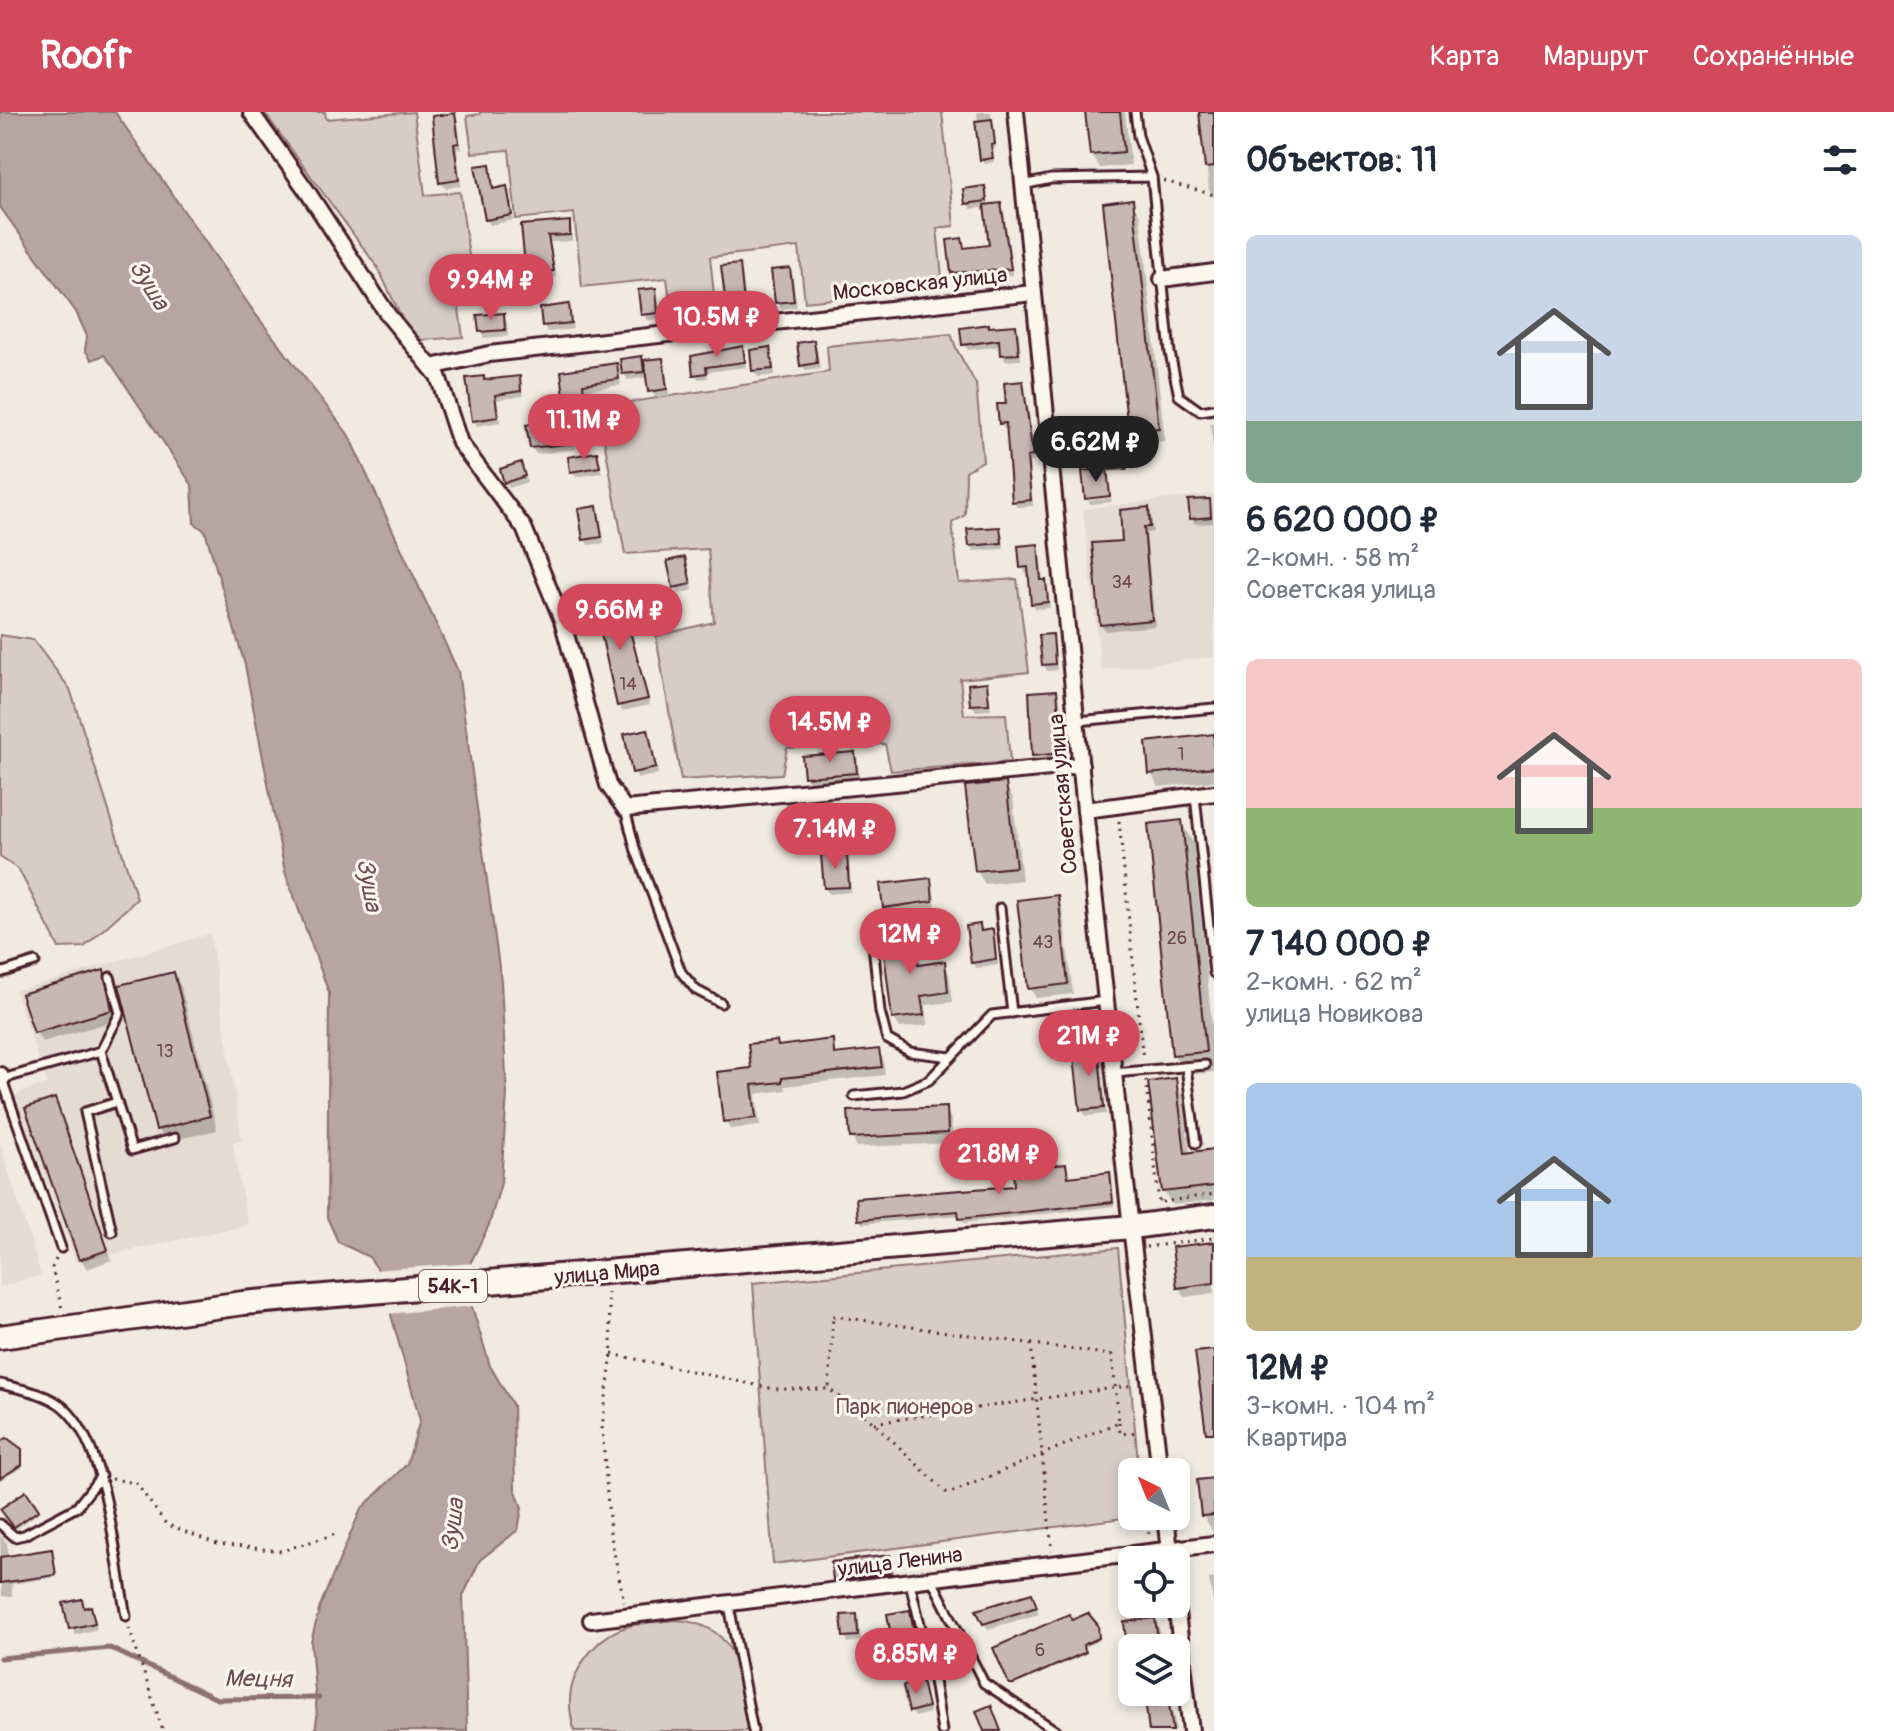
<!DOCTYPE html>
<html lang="ru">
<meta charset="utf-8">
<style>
:root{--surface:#fff;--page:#f2f2f3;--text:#1f2937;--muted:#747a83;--accent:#d1495b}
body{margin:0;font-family:Pangolin,sans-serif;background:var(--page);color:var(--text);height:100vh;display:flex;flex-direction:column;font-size:30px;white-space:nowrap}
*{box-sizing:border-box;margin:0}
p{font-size:26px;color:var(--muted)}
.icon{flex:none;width:44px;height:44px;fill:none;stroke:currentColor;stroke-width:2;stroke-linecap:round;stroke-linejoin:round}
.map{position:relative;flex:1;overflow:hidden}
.details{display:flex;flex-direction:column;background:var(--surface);width:680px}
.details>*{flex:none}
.needle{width:52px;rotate:317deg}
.tools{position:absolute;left:1118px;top:1346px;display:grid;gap:16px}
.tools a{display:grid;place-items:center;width:72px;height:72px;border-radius:12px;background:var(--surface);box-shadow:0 4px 12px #0003;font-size:40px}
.price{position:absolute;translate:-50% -68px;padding:0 18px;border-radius:28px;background:var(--accent);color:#fff;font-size:26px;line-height:52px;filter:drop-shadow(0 2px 4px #0008)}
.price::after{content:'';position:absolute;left:50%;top:48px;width:24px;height:18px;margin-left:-12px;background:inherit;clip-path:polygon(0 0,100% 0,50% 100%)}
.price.active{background:#222;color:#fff}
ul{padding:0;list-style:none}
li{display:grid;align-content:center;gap:16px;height:424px;padding:0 32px}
li span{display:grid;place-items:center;height:248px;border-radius:12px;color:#555}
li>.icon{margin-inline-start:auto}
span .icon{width:144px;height:144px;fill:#fffc;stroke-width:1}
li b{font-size:34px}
h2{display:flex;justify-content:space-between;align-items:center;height:96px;padding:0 32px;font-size:34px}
header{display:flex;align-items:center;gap:48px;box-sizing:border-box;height:112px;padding:0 40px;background:var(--accent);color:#fff}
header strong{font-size:38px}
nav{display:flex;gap:44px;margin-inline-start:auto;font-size:28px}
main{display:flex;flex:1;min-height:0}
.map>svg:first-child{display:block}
</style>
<header>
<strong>Roofr</strong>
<nav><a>Карта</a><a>Маршрут</a><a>Сохранённые</a></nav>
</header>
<main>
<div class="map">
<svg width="1214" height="1619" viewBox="0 0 1214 1619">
<rect width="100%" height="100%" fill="#f0eae0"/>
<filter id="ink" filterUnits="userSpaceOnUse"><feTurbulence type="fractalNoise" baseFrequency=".0125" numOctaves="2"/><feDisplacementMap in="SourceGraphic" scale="16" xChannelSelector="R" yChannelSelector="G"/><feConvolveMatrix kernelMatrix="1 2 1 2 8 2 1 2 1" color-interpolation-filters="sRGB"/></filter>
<g filter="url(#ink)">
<g fill="#e4dbd2">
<path d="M1214,382V545L1101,558L1083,397Z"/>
<path d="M210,822L242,1028L232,1030L248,1113L76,1150L15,983L47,971L15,879Z"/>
<path d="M0,1032L41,1163L0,1175Z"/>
</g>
<g fill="#d8ccc6" stroke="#917678" stroke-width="2">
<path d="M264,0H325L326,7L414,0L425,83L460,80L475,187L458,190L463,225L422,228L405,213L378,156Z"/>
<path d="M480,0H942L954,114L937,116L943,175L805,190L799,135L710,145L715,192L671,197L667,166L582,175L574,101L516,107L509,38L472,41L467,4L480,2Z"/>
<path d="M951,222L957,238L976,272L983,349L966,359L965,403L952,411L959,471L1017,467L1029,560L960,567L964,603L1006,602L1010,650L891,659L885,632L787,636L782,662L681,668L656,524L714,510L708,437L625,442L598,295L829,260L827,234Z"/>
<path d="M0,523L33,528L70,577L137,787L84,835L59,836L19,758L0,745Z"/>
<path d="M1118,1136L1139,1360H1132V1404H1139L773,1452L753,1171Z"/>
<path d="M676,1508C744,1513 739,1566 747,1619H574C573,1611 570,1602 570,1594C568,1561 595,1525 626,1515C641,1510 660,1510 676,1508Z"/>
</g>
<path fill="#b8a4a2" stroke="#8c6f72" stroke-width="2" d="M0,0H115L254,200L348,322L458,559L501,869L507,982L501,1071L489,1113L468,1156L467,1178L490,1254L513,1293L515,1376L522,1396L518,1418L480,1448L463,1484L467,1619H315L317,1605L311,1530L320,1494L361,1397L407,1352L420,1308L379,1159L369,1145L338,1130L327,1105L329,881L285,760L245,553L205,419L194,411L192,373L112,253L104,243L92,248L85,238L87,224L76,200L0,95Z"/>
<path fill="#f0eae0" d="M475,1151L472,1157L471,1177L476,1194L386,1202L373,1158Z"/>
<g fill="#0003">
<path d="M977,0H991L996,36L992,37L994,50L984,52L982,48Z"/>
<path d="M1087,0H1125L1131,53L1100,56L1092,43Z"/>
<path d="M1201,0H1214V86L1209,78Z"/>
<path d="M454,3L458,9L461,37H457L461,74L445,76L441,70Z"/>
<path d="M489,54L494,79L506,76L509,82L514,108L490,113L487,108Z"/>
<path d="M984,76L989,94L1000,93L1004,99L1013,163L956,167L953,161L961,128L965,137L992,134L987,95L971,97L967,91Z"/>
<path d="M1132,90L1140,103L1165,329L1138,332L1130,319Z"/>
<path d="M568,111L572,117V129L550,130L556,165L532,169L528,163L523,115Z"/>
<path d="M739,154L742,160L747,197L731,199L728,193Z"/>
<path d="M789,158L793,164L797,195L781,197L777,191Z"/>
<path d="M654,178L658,184L661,207L647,208L643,201Z"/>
<path d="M568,194L573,217L547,220L544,213Z"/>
<path d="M503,203L507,210L508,224L484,226L481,219Z"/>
<path d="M1015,215L1019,221L1021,248L1005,249L1001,234L968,238L964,232L989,217Z"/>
<path d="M813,231L817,237L820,257L806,259L802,253Z"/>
<path d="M742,236L746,255L707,260L708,266L698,267L693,245Z"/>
<path d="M769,237L772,243L775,263L758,265L754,259Z"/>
<path d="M641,246L648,258L662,248L665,254L669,283L654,285L649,265L628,268L624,262Z"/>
<path d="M616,253L621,273L585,278L586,289L570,291L566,285L563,261Z"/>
<path d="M519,266L523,284L497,288L500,310L477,314L474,308L485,270Z"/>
<path d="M1022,271L1029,298L1034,350H1029L1033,394L1017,395L1014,389L1008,316L1004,317L1001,311Z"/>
<path d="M1210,311H1214V342V341Z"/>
<path d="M538,313L542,319L570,314L576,337L536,342L532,336Z"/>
<path d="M596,343L602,361L576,365L572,359Z"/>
<path d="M523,359L527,370L509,376L506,370Z"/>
<path d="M1111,386L1112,390L1090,392L1088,389Z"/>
<path d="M1209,389L1212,395L1213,411L1195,412L1192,406Z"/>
<path d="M596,397L600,403L604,431L588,433L585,427Z"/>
<path d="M1148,397L1151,403L1153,420L1146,421L1155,514L1105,519L1101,513L1124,430Z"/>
<path d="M999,417L1003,423L1004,437L974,439L971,433Z"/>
<path d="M1037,434L1040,440L1043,470L1048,476L1050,496L1036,497L1032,491L1030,461L1026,462L1022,455Z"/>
<path d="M684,447L693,478L678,482L669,450Z"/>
<path d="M620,487L650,593L622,599L619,593Z"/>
<path d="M1051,524L1055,531L1057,558L1047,559L1044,552Z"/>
<path d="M986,572L989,578L991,598L976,599L972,593Z"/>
<path d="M1056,580L1060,586L1064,647L1037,650L1034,643Z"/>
<path d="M647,619L658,662L637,667L626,624Z"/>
<path d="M1214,624V669L1159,675L1151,661Z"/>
<path d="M854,642L858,648L859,667L810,671L806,665Z"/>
<path d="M1005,672L1013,686L1022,768L985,772L977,759Z"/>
<path d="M1181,710L1193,731L1214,932V960L1186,963L1174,943Z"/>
<path d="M845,743L849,749L851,780L829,782L825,776Z"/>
<path d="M930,768L933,774L936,795L888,801L885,795Z"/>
<path d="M1057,785L1062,795L1073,882L1036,886L1030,876Z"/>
<path d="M979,814L983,821L992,820L995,826L998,853L976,856L972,850Z"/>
<path d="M912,821L918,831L921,854L944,851L949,861L953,890L926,893L928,913L900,916L894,906Z"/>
<path d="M103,860L108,870L117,908L42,930L36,920Z"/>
<path d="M173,862L181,875L217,1018L166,1030L158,1017Z"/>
<path d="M832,929L837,944L878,939L883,947L885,963L785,974L786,978L756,982L760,1014L730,1017L725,1009L753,958Z"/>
<path d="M1097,935L1101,941L1106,1002L1086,1004L1082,998Z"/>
<path d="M1174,968L1182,982L1190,1042L1214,1039V1088L1172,1093L1164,1080Z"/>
<path d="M54,988L112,1148L87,1157L81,1147Z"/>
<path d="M946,997L951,1007L953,1031L857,1035L852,1025Z"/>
<path d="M1065,1054L1069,1067L1109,1063L1114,1094L964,1111L961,1103L862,1112L860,1108L1016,1076Z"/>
<path d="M1214,1132V1181L1185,1185L1179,1175Z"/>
<path d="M0,1333L21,1339L22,1342V1356L0,1368Z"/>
<path d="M1214,1368V1422L1203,1403Z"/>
<path d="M29,1387L38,1401L16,1417L3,1406Z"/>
<path d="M0,1423L7,1431L9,1446L51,1440L56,1465L12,1472V1485L2,1484Z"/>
<path d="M889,1445L893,1451L894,1467L839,1473L835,1467Z"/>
<path d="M1214,1466V1493L1209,1467Z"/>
<path d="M81,1489L85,1497L90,1496L97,1517L75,1523L65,1493Z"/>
<path d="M1035,1489L1039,1502L988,1517L984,1511Z"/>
<path d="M909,1501L918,1536L898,1540L895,1534Z"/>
<path d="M856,1504L859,1510L861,1529L848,1531L845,1524Z"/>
<path d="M1154,1508L1160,1518L1162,1536H1132V1557L1126,1512Z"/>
<path d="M1072,1511L1098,1517L1099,1528L1083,1536L1086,1542L1012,1574L1011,1571Z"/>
<path d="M921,1571L930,1601L915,1605L911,1599Z"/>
<path d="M1168,1594L1174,1604L1176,1619H1151Z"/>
</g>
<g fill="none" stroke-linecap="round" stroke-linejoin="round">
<path stroke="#8c6f72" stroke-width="5" d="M0,1546L110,1536L217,1587L319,1586"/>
</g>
<g fill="#c8b8b3" stroke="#4a1f2b" stroke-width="2">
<path d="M1085,0H1120L1124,40L1090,43Z"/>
<path d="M1199,0H1214V55L1205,56Z"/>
<path d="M455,1L459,31L454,32L459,68L439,71L432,4Z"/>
<path d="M992,7L995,32L991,33L993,46L980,48L975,9Z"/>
<path d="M490,52L493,77L507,74L512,103L485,108L475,54Z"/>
<path d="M985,74L987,89L965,92L963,77Z"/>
<path d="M1133,87L1159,316L1128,319L1103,91Z"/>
<path d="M1001,91L1011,157L951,161L947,128L962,126L964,136L989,133L984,93Z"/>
<path d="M570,109V123L548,124L554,159L526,163L521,113Z"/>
<path d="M740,152L744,191L726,193L721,154Z"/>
<path d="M790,156L794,189L775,191L771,158Z"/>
<path d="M656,176L658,201L641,203L638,178Z"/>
<path d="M569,192L571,211L542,214L540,196Z"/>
<path d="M504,201L505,218L479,220L477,203Z"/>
<path d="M989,212V215L1016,213L1019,242L1000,243L999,228L962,233L960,216Z"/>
<path d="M814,228L817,251L800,254L797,231Z"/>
<path d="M743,234L745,250L706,255L707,261L693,263L691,244Z"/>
<path d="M770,235L773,257L752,259L750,238Z"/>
<path d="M642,244L644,260L622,262L620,247Z"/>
<path d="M663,246L667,277L648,280L644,248Z"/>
<path d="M617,251L619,267L583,272L584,283L564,285L561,259Z"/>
<path d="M484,264V268L520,264L521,279L495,283L498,305L472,309L466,266Z"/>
<path d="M1023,269L1033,344L1027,345L1031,388L1012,390L1006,311L999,312L997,292H1006L1004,271Z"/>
<path d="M539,310L540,318L571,312L574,331L530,336L526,313Z"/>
<path d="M597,340L600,355L570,360L568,345Z"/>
<path d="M1126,344L1127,357L1110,358L1109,345Z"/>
<path d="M521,350L525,364L504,371L500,357Z"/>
<path d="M1107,356L1110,384L1085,387L1082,359Z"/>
<path d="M1210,387L1211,405L1190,407L1188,388Z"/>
<path d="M597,394L602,425L583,428L578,397Z"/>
<path d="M1149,395L1150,415H1144L1152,508L1100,513L1092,431L1122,429L1120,398Z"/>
<path d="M1000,415L1002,431L969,434L967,417Z"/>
<path d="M1038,432L1041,468H1046L1048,490L1031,492L1028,455L1020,456L1018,434Z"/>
<path d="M685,445L691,472L673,476L667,449Z"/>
<path d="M621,485L648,587L617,594L594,490Z"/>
<path d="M1053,522L1055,552L1042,553L1039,523Z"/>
<path d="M987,570L989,592L970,593L968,572Z"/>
<path d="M1057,578L1062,641L1032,644L1029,580Z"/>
<path d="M648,617L656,656L632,661L624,622Z"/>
<path d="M1214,622V655L1149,662L1146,630Z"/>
<path d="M855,640L857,661L804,665L802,644Z"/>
<path d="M1006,670L1016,755L975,759L965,674Z"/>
<path d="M1182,708L1206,940L1172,943L1148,712Z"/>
<path d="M847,741L849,775L824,776L821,743Z"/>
<path d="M931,766L933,789L883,796L880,772Z"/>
<path d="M1058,783L1068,872L1028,877L1017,788Z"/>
<path d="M980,812L981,819L993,817L996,847L971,851L966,814Z"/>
<path d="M914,819L918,853L945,849L948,880L921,884L924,903L892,907L882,823Z"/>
<path d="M104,858L112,898L34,921L21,882Z"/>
<path d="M174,860L210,1004L156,1018L119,873Z"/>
<path d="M833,927L834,942L879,937L882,955L782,966V970L752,973L756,1006L723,1010L717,960L751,956L748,932L777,929L778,934Z"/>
<path d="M1098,933L1104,996L1080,998L1073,936Z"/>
<path d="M1176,966L1185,1041L1214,1037V1074L1162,1080L1148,970Z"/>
<path d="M55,986L108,1138L79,1148L25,996Z"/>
<path d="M947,995L948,1021L850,1026L848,999Z"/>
<path d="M1066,1052L1068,1065L1110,1060L1113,1090L959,1107L958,1099L858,1108L856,1086L1014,1074L1013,1057Z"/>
<path d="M1214,1130V1171L1177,1176L1172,1135Z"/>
<path d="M1214,1238V1321H1206L1195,1240Z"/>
<path d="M7,1326L22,1337V1353L0,1366V1330Z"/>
<path d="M1214,1366V1403L1201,1404L1197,1368Z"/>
<path d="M26,1379L39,1398L14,1415L0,1397Z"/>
<path d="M52,1437L56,1463L0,1471V1445Z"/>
<path d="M890,1443L892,1461L833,1468L831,1450Z"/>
<path d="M1032,1481L1037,1495L983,1512L976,1498Z"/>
<path d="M82,1487L84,1496L91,1494L95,1511L69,1517L63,1491Z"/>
<path d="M910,1498L916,1530L893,1535L887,1502Z"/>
<path d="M1088,1501L1098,1513L1099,1526L1083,1533L1086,1540L1014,1572H1009L993,1536L1069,1502L1072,1508Z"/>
<path d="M857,1502L858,1524L843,1525L841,1503Z"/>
<path d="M1155,1506L1159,1536H1127L1124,1510Z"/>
<path d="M922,1569L928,1595L909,1600L903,1574Z"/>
<path d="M1169,1592L1173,1619H1149L1146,1595Z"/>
<path d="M991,1593L1001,1619H984L976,1599Z"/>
</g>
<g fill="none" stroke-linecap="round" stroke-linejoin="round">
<g stroke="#4a1f2b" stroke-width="13">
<g id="lane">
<path d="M1135,0L1138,24L1152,65"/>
<path d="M1023,73L1051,67L1152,65L1170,241L1179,284L1200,299L1214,297"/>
<path d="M1078,609L1214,596"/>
<path d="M1195,684L1214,861"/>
<path d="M625,697L635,736L681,860L696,878L721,891"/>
<path d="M1000,796L1012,901"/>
<path d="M938,806L871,813L880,900L887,927L910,940L951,945"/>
<path d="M0,861L35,850"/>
<path d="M101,939L120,901L110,865"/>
<path d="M1186,955L1196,1031"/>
<path d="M1114,961L1205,953"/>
<path d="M854,984L903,979L929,968L992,903L1106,889"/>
<path d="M112,1120L85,1000L117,990"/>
<path d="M61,1136L2,967L101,939L132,1038L175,1026"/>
<path d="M0,1272C21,1277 46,1281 63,1295C108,1333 115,1448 126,1504"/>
<path d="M0,1412L15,1425L24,1423L77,1395L101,1364"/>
<path d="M932,1468L984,1571L1056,1619"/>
<path d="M910,1471L934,1569L942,1619"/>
<path d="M729,1493L753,1619"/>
</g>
</g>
<g stroke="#4a1f2b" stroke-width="20">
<g id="street">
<path d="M251,0L307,79L388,203L438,264L460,331L524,416L562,508L608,673L625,697L1081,653"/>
<path d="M1016,0L1085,698L1129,1098L1160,1360"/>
<path d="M1162,167L1214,160"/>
<path d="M431,255L489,242L1033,181"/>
<path d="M1085,698L1214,681"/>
<path d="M0,963L2,967"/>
<path d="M1166,1404L1171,1448"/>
<path d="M1176,1492L1191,1619"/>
<path d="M591,1508L1214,1432"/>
</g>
</g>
<g stroke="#4a1f2b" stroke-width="28">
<path id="primary" d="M0,1225L243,1191L1131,1115L1214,1104"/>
</g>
<g stroke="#4a1f2b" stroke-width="3" stroke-dasharray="2 6" stroke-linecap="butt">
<path d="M1164,69L1214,83"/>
<path d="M1119,709L1143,948"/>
<path d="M1146,968L1159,1091"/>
<path d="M1162,1090L1214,1082"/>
<path d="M1146,1135L1214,1126"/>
<path d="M56,1147L52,1156L62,1197"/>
<path d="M608,1180L612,1242L602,1315L610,1420L624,1490"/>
<path d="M833,1204L1112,1243L1119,1310L948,1382L874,1311L829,1277Z"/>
<path d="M1031,1232L1052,1439"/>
<path d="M612,1242L774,1277H828"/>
<path d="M1119,1310L1120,1322L1139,1320"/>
<path d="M874,1311L1135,1273"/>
<path d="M112,1367L136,1371L166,1412L217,1432L281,1439L339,1421"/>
<path d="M1147,1404L1149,1424"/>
<path d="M129,1516L163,1619"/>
</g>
<use href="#lane" stroke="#fbf7ec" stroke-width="7"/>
<use href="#street" stroke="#fbf7ec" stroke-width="14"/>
<use href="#primary" stroke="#fbf7ec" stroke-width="22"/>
</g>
</g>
<g text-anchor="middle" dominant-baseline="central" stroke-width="6" stroke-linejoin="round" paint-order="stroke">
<g font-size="18" fill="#6a454d">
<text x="1122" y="470">34</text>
<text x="628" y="572">14</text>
<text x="1181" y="642">1</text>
<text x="1177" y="826">26</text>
<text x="1043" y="830">43</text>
<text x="165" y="939">13</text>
<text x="1040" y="1538">6</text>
</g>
<rect fill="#fbf7ec" stroke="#7f6065" stroke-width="2" x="419" y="1158" width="68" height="32" rx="6"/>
<g font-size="20" font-weight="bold" fill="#4a1f2b">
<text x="453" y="1174">54К-1</text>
</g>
<g font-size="22" fill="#4a1f2b" stroke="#fbf7ec">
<text transform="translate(920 172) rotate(-6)">Московская улица</text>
<text transform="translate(1063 682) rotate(-95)">Советская улица</text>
<text transform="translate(607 1161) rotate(-5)">улица Мира</text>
<text transform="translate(900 1450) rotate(-7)">улица Ленина</text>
</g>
<g font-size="22" fill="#6e4a52" stroke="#fbf7ec">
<text x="905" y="1295">Парк пионеров</text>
</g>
<g font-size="24" font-style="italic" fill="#704e55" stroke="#fbf7ec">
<text transform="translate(149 173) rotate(58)">Зуша</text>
<text transform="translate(369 773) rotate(80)">Зуша</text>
<text transform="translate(453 1413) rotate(-83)">Зуша</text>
<text transform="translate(258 1567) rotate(1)">Мецня</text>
</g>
</g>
</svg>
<div class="tools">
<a><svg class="needle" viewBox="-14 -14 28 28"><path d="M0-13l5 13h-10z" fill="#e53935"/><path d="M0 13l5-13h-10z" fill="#747a83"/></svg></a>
<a><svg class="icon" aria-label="locate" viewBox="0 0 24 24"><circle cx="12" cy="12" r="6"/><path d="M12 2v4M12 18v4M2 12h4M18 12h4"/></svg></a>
<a><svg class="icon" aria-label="layers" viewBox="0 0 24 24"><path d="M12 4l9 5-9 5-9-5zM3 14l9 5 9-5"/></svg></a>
</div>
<b class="price" style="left:491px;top:210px">9.94M ₽</b>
<b class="price" style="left:717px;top:247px">10.5M ₽</b>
<b class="price" style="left:584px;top:350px">11.1M ₽</b>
<b class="price active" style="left:1096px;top:372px">6.62M ₽</b>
<b class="price" style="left:620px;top:540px">9.66M ₽</b>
<b class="price" style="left:830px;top:652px">14.5M ₽</b>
<b class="price" style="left:835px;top:759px">7.14M ₽</b>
<b class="price" style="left:910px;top:864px">12M ₽</b>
<b class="price" style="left:1089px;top:966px">21M ₽</b>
<b class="price" style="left:999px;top:1084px">21.8M ₽</b>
<b class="price" style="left:916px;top:1584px">8.85M ₽</b>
</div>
<section class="details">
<h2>Объектов: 11<svg class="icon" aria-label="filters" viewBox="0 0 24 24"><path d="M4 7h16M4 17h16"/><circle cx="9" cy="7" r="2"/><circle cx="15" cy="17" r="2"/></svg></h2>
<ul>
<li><span style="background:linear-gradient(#c9d6e8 75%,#7fa58c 0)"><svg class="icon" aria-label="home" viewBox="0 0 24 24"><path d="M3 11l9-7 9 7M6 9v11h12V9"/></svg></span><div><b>6 620 000 ₽</b><p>2-комн. · 58 m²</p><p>Советская улица</p></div></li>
<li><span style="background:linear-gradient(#f6c9c9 60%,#8fb573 0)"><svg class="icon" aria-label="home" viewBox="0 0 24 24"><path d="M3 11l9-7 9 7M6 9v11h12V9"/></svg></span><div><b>7 140 000 ₽</b><p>2-комн. · 62 m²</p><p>улица Новикова</p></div></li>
<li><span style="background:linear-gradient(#a9c7e8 70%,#c2b280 0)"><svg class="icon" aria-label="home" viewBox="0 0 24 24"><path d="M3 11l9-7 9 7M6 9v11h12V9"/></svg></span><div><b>12M ₽</b><p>3-комн. · 104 m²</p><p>Квартира</p></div></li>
</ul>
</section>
</main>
